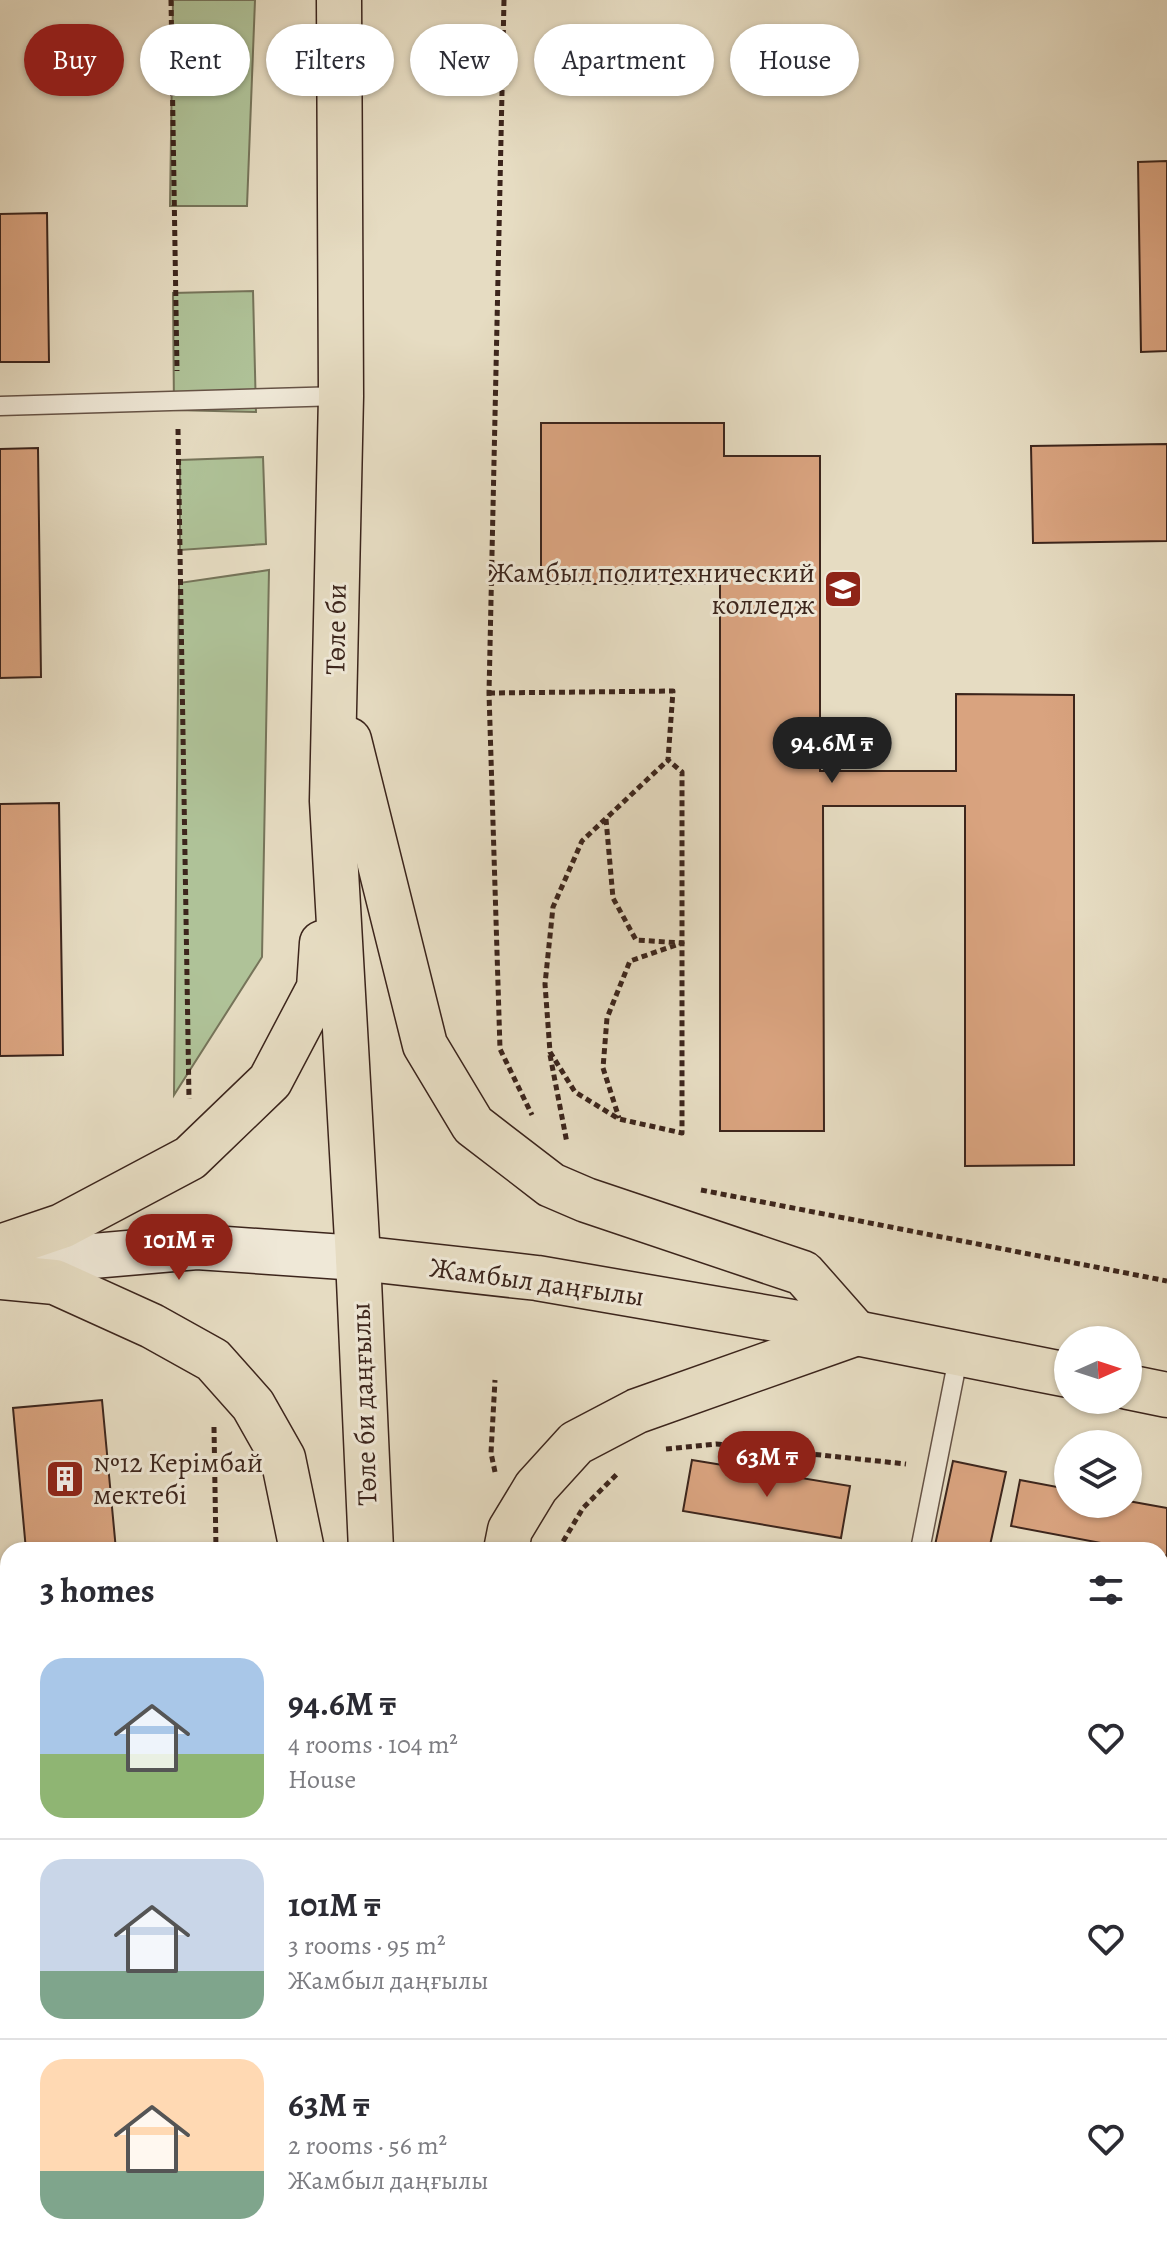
<!DOCTYPE html>
<meta charset="utf-8">
<style>
:root{--surface:#fff;--page:#f7f7f7;--text:#2b2b33;--muted:#7c7c81;--line:#e1e1e2;--accent:#8f2418}
body{margin:0;font-family:Alegreya,serif;background:var(--page);color:var(--text);height:100vh;display:flex;flex-direction:column;font-size:30px;white-space:nowrap}
*{box-sizing:border-box;margin:0}
p{font-size:26px;color:var(--muted)}
.icon{flex:none;width:44px;height:44px;fill:none;stroke:currentColor;stroke-width:2;stroke-linecap:round;stroke-linejoin:round}
.map{position:relative;flex:1;overflow:hidden}
.drawer{position:absolute;left:0px;top:1542px;width:1168px;height:712px;display:flex;flex-direction:column;background:var(--surface);border-radius:24px 24px 0 0;box-shadow:0 2px 6px #0004}
.drawer>*{flex:none}
.guide{position:absolute;left:24px;top:24px;width:1120px;height:72px;display:flex;gap:16px}
.needle{width:52px;rotate:87deg}
.buttons{position:absolute;left:1054px;top:1326px;display:grid;gap:16px}
.buttons a{display:grid;place-items:center;width:88px;height:88px;border-radius:50%;background:var(--surface);box-shadow:0 2px 6px #0004;font-size:40px}
.price{position:absolute;translate:-50% -68px;padding:0 18px;border-radius:28px;background:var(--accent);color:#fff;font-size:26px;line-height:52px;filter:drop-shadow(0 2px 4px #0008)}
.price::after{content:'';position:absolute;left:50%;top:48px;width:24px;height:18px;margin-left:-12px;background:inherit;clip-path:polygon(0 0,100% 0,50% 100%)}
.price.selected{background:#222;color:#fff}
ul{padding:0;list-style:none}
li{display:flex;align-items:center;gap:24px;height:200px;padding:0 40px}
li+li{border-top:2px solid var(--line)}
li span{display:grid;place-items:center;flex:none;width:224px;height:160px;border-radius:24px;color:#555}
li>.icon{margin-inline-start:auto}
span .icon{width:96px;height:96px;fill:#fffc;stroke-width:1}
li b{font-size:34px}
h2{display:flex;justify-content:space-between;align-items:center;height:96px;padding:0 40px;font-size:34px}
.chip{padding:0 28px;border-radius:36px;background:var(--surface);box-shadow:0 2px 6px #0004;font-size:28px;line-height:72px}
.chip.selected{background:var(--accent);color:#fff}
.map>svg:first-child{display:block}
</style>
<div class="map">
<svg width="1167" height="2254" viewBox="0 0 1167 2254">
<rect width="100%" height="100%" fill="#e6dcc2"/>
<filter id="stains"><feTurbulence type="fractalNoise" baseFrequency=".0025" numOctaves="4"/><feColorMatrix values="0 0 0 0 .2 0 0 0 0 .09 0 0 0 0 .02 0 0 0 .5 -.17"/></filter>
<radialGradient id="worn" r=".72"><stop offset=".6" stop-color="#630" stop-opacity="0"/><stop offset="1" stop-color="#630" stop-opacity=".3"/></radialGradient>
<g fill="#afc298" stroke="#76745a" stroke-width="2">
<path d="M173,0H255L247,206H170Z"/>
<path d="M253,291L256,412L174,410L173,293Z"/>
<path d="M263,457L266,544L180,550V460Z"/>
<path d="M269,570L262,957L174,1095L179,583Z"/>
</g>
<g fill="#d9a37f" stroke="#3c251c" stroke-width="2">
<path d="M1167,161V351L1141,352L1138,162Z"/>
<path d="M47,213L49,362H0V214Z"/>
<path d="M541,423H724V456H820V771H956V694L1074,695V1165L965,1166V806H823L824,1131H720V584H541Z"/>
<path d="M1167,444V541L1033,543L1031,446Z"/>
<path d="M38,448L41,677L0,678V449Z"/>
<path d="M59,803L63,1055L0,1056V804Z"/>
<path d="M102,1400L116,1550H26L13,1408Z"/>
<path d="M692,1460L850,1486L841,1538L683,1511Z"/>
<path d="M953,1461L1006,1472L989,1550H934Z"/>
<path d="M1020,1480L1068,1489V1504H1128V1501L1167,1508V1556L1160,1554V1550H1138L1011,1526Z"/>
<path d="M8,1575V1666L0,1667V1576Z"/>
<path d="M1167,1628V1824L1160,1825V1629Z"/>
<path d="M126,2246H213L214,2254H126Z"/>
<path d="M847,2246H928L929,2254H848Z"/>
</g>
<g fill="none" stroke-linecap="round" stroke-linejoin="round">
<g stroke="#665346" stroke-width="21">
<g id="lane">
<path d="M0,406L341,396"/>
<path d="M920,1550L959,1353"/>
<path d="M1160,1872L1167,1871"/>
<path d="M0,2155L8,2152"/>
<path d="M78,2246L79,2254"/>
<path d="M726,2246L727,2254"/>
<path d="M986,2246V2254"/>
</g>
</g>
<g stroke="#3c251c" stroke-width="47">
<path id="secondary" d="M0,1264L197,1247L358,1258"/>
</g>
<g stroke="#3c251c" stroke-width="47">
<g id="primary">
<path d="M339,0L341,396L332,801L358,1258L371,1550"/>
<path d="M349,740L425,1045L473,1125L551,1185L586,1200L803,1273L856,1333"/>
<path d="M0,1247L62,1226L190,1158L270,1081L319,988L322,943"/>
<path d="M358,1258L537,1278L856,1333L1068,1375"/>
<path d="M0,1277L55,1282L152,1326L213,1360L253,1405L283,1458L302,1550"/>
<path d="M1128,1387L1167,1395"/>
<path d="M506,1550L510,1530L536,1487L576,1443L637,1411L854,1334"/>
<path d="M423,2246L424,2254"/>
<path d="M560,2246L561,2254"/>
</g>
</g>
<g stroke="#3c251c" stroke-width="5" stroke-dasharray="6 4" stroke-linecap="butt">
<path d="M171,0L177,371"/>
<path d="M504,0L489,693L500,1049L532,1115"/>
<path d="M178,429L189,1099"/>
<path d="M489,693L673,691L668,760L682,772V1133L619,1119L575,1092L550,1052L545,984L553,907L582,841L668,760"/>
<path d="M606,819L613,898L636,940L682,943L630,961L607,1018L603,1068L619,1118"/>
<path d="M550,1055L567,1143"/>
<path d="M701,1190L1167,1281"/>
<path d="M214,1427L216,1550"/>
<path d="M666,1449L716,1444L906,1464"/>
<path d="M495,1472L491,1453L495,1380"/>
<path d="M558,1550L583,1508L618,1473"/>
<path d="M236,2246L237,2254"/>
<path d="M619,2246L620,2254"/>
</g>
<use href="#lane" stroke="#efe8d7" stroke-width="18"/>
<use href="#secondary" stroke="#efe8d7" stroke-width="44"/>
<use href="#primary" stroke="#e6dcc2" stroke-width="44"/>
</g>
<defs>
<g id="school-square" transform="scale(2)"><rect x="-9" y="-9" width="18" height="18" rx="4" fill="#8f2418" stroke="#efe8d7"/><path d="M0-5L7-2L0 1L-7-2ZM-4 1L0 2.5L4 1V4Q0 6-4 4Z" fill="#fff"/></g>
<g id="building-square" transform="scale(2)"><rect x="-9" y="-9" width="18" height="18" rx="4" fill="#8f2418" stroke="#efe8d7"/><path d="M-4-6H4V6H1V3H-1V6H-4ZM-2.5-4.3h1.7v1.8h-1.7ZM.8-4.3h1.7v1.8H.8ZM-2.5-1h1.7V.8h-1.7ZM.8-1h1.7V.8H.8Z" fill="#fff"/></g>
</defs>
<g fill-rule="evenodd">
<use href="#school-square" x="843" y="589"/>
<use href="#building-square" x="65" y="1479"/>
</g>
<g text-anchor="middle" dominant-baseline="central" stroke-width="6" stroke-linejoin="round" paint-order="stroke">
<g font-size="28" fill="#3c251c" stroke="#efe8d7" text-anchor="end">
<text x="815" y="573">Жамбыл политехнический<tspan x="815" dy="32">колледж</tspan></text>
<text x="93" y="1463" text-anchor="start">№12 Керімбай<tspan x="93" dy="32">мектебі</tspan></text>
</g>
<g font-size="28" fill="#3c251c" stroke="#efe8d7">
<text transform="translate(336 629) rotate(-89)">Төле би</text>
<text transform="translate(537 1282) rotate(8)">Жамбыл даңғылы</text>
<text transform="translate(364 1404) rotate(-92)">Төле би даңғылы</text>
</g>
</g>
<rect width="100%" height="100%" filter="url(#stains)"/>
<rect width="100%" height="100%" fill="url(#worn)"/>
</svg>
<div class="buttons">
<a><svg class="needle" viewBox="-14 -14 28 28"><path d="M0-13l5 13h-10z" fill="#e53935"/><path d="M0 13l5-13h-10z" fill="#7c7c81"/></svg></a>
<a><svg class="icon" aria-label="layers" viewBox="0 0 24 24"><path d="M12 4l9 5-9 5-9-5zM3 14l9 5 9-5"/></svg></a>
</div>
<b class="price selected" style="left:832px;top:785px">94.6M ₸</b>
<b class="price" style="left:179px;top:1282px">101M ₸</b>
<b class="price" style="left:767px;top:1499px">63M ₸</b>
<div class="guide">
<a class="chip selected">Buy</a>
<a class="chip">Rent</a>
<a class="chip">Filters</a>
<a class="chip">New</a>
<a class="chip">Apartment</a>
<a class="chip">House</a>
</div>
<section class="drawer">
<h2>3 homes<svg class="icon" aria-label="filters" viewBox="0 0 24 24"><path d="M4 7h16M4 17h16"/><circle cx="9" cy="7" r="2"/><circle cx="15" cy="17" r="2"/></svg></h2>
<ul>
<li><span style="background:linear-gradient(#a9c7e8 60%,#8fb573 0)"><svg class="icon" aria-label="home" viewBox="0 0 24 24"><path d="M3 11l9-7 9 7M6 9v11h12V9"/></svg></span><div><b>94.6M ₸</b><p>4 rooms · 104 m²</p><p>House</p></div><svg class="icon" aria-label="heart" viewBox="0 0 24 24"><path d="M12 20l-8-8c-3-5 5-10 8-4 3-6 11-1 8 4z"/></svg></li>
<li><span style="background:linear-gradient(#c9d6e8 70%,#7fa58c 0)"><svg class="icon" aria-label="home" viewBox="0 0 24 24"><path d="M3 11l9-7 9 7M6 9v11h12V9"/></svg></span><div><b>101M ₸</b><p>3 rooms · 95 m²</p><p>Жамбыл даңғылы</p></div><svg class="icon" aria-label="heart" viewBox="0 0 24 24"><path d="M12 20l-8-8c-3-5 5-10 8-4 3-6 11-1 8 4z"/></svg></li>
<li><span style="background:linear-gradient(#ffd9b3 70%,#7fa58c 0)"><svg class="icon" aria-label="home" viewBox="0 0 24 24"><path d="M3 11l9-7 9 7M6 9v11h12V9"/></svg></span><div><b>63M ₸</b><p>2 rooms · 56 m²</p><p>Жамбыл даңғылы</p></div><svg class="icon" aria-label="heart" viewBox="0 0 24 24"><path d="M12 20l-8-8c-3-5 5-10 8-4 3-6 11-1 8 4z"/></svg></li>
</ul>
</section>
</div>
